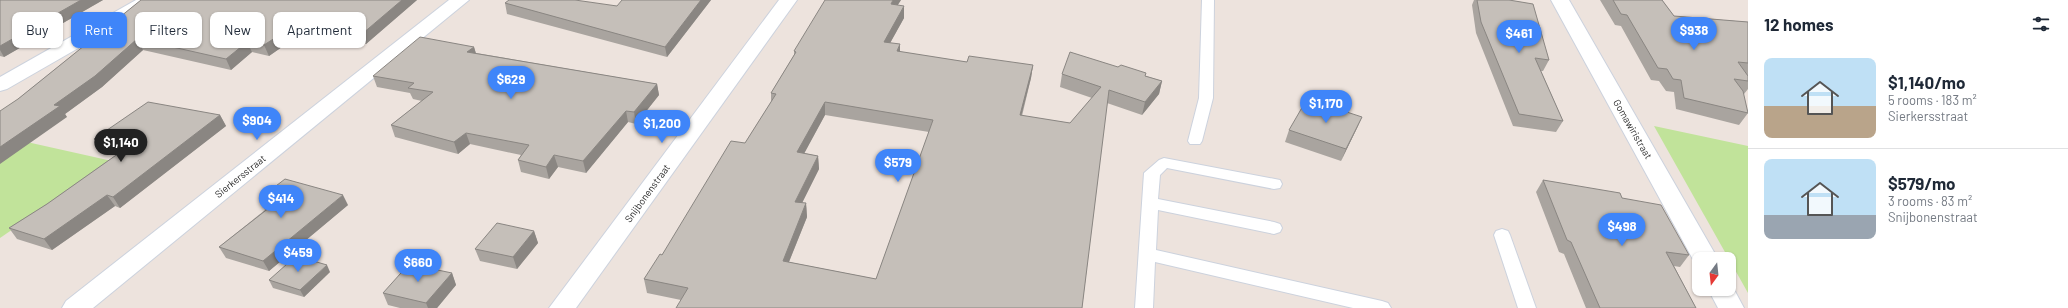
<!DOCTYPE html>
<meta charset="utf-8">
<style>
:root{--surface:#fff;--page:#f2f2f3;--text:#1f2937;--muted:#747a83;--line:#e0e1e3;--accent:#3f85f9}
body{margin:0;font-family:Barlow,sans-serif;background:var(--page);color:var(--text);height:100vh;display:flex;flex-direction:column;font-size:15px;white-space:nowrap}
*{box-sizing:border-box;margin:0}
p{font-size:13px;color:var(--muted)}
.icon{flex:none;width:22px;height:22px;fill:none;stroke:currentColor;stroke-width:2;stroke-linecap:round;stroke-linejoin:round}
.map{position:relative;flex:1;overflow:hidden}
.details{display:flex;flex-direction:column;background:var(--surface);width:320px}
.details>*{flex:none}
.guide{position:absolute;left:12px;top:12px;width:380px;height:36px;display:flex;gap:8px}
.needle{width:26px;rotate:195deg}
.controls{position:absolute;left:1692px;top:252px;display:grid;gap:8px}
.controls a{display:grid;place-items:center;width:44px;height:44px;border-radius:8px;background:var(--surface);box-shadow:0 1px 3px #0004;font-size:20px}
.price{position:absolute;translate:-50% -34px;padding:0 9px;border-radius:14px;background:var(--accent);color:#fff;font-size:13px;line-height:26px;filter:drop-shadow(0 1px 2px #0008)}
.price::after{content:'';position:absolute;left:50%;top:24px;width:12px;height:9px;margin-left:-6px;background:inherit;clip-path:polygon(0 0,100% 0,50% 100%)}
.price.current{background:#222;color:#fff}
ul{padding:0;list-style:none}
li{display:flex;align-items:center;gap:12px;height:100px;padding:0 16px}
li+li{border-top:1px solid var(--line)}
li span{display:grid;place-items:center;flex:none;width:112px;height:80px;border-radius:8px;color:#555}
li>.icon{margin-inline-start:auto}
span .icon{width:48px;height:48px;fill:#fffc;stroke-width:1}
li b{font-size:17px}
h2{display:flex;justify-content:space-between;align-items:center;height:48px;padding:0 16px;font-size:17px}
.tag{padding:0 14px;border-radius:8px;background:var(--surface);box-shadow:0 1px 3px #0004;font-size:14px;line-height:36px}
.tag.current{background:var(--accent);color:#fff}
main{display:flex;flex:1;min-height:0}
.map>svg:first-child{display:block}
</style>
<main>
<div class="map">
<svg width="1748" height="308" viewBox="0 0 1748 308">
<rect width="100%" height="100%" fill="#ede3dd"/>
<g fill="#c1e39a">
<path d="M1654,126L1748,146V293Z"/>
<path d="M0,136L112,161L0,238Z"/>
</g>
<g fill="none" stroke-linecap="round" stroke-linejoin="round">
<g stroke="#ccd2dd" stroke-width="2">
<g id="service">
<path d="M1202,0H1214L1213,98L1202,141L1200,144H1190L1188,141L1199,98Z"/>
<path d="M1164,158L1280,180L1282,184L1280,188L1274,189L1167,168L1160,175L1158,199L1274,222L1280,224L1282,228L1280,232L1274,234L1158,210L1156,250L1382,301L1388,303L1391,308H1353L1155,262L1153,308H1135L1144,173L1159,160Z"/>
<path d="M1502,229L1508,231L1510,235L1536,308H1518L1494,235L1496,231Z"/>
</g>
</g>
<g stroke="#ccd2dd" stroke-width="2">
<g id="minor">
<path d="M136,0H158L155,4L7,89L0,91V77Z"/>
<path d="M449,0H469L93,308H62L66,301Z"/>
<path d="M779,0H797L576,308H549Z"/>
<path d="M1551,0H1569L1718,259H1699V266L1696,265Z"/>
<path d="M1729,282H1730L1744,308H1718L1708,289H1729Z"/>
</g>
</g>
<use href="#service" fill="#fff" fill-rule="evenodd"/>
<use href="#minor" fill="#fff" fill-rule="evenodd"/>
</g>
<g fill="#a9a49f" fill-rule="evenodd">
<path d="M0,0H103L4,57L0,56Z"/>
<path d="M141,0H417L366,44L305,31L269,56L252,52L231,70L143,50L102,87L65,114L67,117L18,99Z"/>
<path d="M711,0L667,57L507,14L505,3L617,6Z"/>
<path d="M901,0L897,5L904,18L890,43L900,52L967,62L1033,65L1031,78L1022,116L1070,123L1092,98L1060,87L1062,74L1146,76L1162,81L1159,94L1142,115L1107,103L1082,308L681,300L647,293L644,279L745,143L771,102V93L794,55V51ZM825,115L929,132L876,279L789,262L807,217L806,203H802L819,169L818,156L804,153Z"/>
<path d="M1474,0H1509L1549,60L1543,71H1541L1563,121L1556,132L1513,126L1476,33L1472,5Z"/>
<path d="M1600,0H1662L1674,16L1748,22V75H1747L1748,76V89L1744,94H1743L1748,113L1739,125L1676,109L1674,92L1666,91L1659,81L1651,80L1621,26L1615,25Z"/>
<path d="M474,47L476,53L657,84L659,95L636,124L628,122L586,173L558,167L549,179L521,172L518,160L521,155L470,144L458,154L395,137L391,125L422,101L413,99L410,93L377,87L373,76Z"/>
<path d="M220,115L226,126L120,208L115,206L52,250L17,239L9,228L47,204L119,153L101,149L94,139Z"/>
<path d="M1362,117L1357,128L1341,161L1285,142L1289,130Z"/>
<path d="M1543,180L1622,198L1689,255L1680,267L1674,266L1696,308H1586L1564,254L1559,252L1536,192Z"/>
<path d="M259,199L348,205L269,271L226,258L219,247L265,210Z"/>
<path d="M534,231L538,243L517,269L480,261L475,249Z"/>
<path d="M330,272L304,297L273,288L269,280Z"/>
<path d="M452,273L456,285L437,308H400L388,305L383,293Z"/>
</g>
<g fill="#8a8682">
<path d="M81,0H103L4,57L0,50V46Z"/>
<path d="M402,0H417L366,44L362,34Z"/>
<path d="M701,0H711L667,57L665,47Z"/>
<path d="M893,0H901L891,16V4Z"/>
<path d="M904,6V18L884,54V42Z"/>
<path d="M301,21L305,31L269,56L264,45Z"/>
<path d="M137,39L143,50L102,87L65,114L67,117L0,164V147Z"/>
<path d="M247,42L252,52L231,70L226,59Z"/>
<path d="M900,44V57L897,51Z"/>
<path d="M474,47L477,58L467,52Z"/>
<path d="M1033,65L1031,78L1018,128L1020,115Z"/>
<path d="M1162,81L1159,94L1142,115L1145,102Z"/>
<path d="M657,84L659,95L636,124L634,112Z"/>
<path d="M825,102V115L798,165L797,152Z"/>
<path d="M626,111L628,122L586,173L583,161Z"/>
<path d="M220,115L226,126L120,208L113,197Z"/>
<path d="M1362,117L1357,128L1341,161L1346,149Z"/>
<path d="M466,133L470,144L458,154L454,142Z"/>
<path d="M554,155L558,167L549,179L546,167Z"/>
<path d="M818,156L819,169L796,215L795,202Z"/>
<path d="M107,195L115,206L52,250L44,239Z"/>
<path d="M343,195L348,205L269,271L263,261Z"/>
<path d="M806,203L807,217L784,274L783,261Z"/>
<path d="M534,231L538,243L517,269L513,257Z"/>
<path d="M327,265L330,272L304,297L300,290Z"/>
<path d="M452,273L456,285L437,308H428L426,303Z"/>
</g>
<g fill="#c5bfb9" stroke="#8a8682" fill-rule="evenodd">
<path d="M0,0H81L0,46Z"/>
<path d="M141,0H402L362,34L301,21L264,45L247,42L226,59L137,39L95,76L54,105L60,106L0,147V111L18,99Z"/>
<path d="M509,0H575L617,6L622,0H701L665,47L505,3Z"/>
<path d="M825,0H893L891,4L904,6L884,42L900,44L897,51L967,62L969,56L1033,65L1020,115L1070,123L1101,87L1062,74L1070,52L1118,67L1121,65L1146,73L1145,76L1162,81L1145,102L1109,90L1082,308H676L688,288L644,279L660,254L662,255L731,141L745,143L776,94L771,93L796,52L794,51ZM825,102L933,120L876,279L783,261L806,203L795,202L818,156L797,152Z"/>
<path d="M1477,0H1509L1533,4L1549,60L1535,58L1563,121L1519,114L1481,22Z"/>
<path d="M1613,0H1662L1674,16L1748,22V63L1738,62L1748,76V81L1734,79L1743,91L1748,113L1684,98L1681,80L1673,79L1667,69L1658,68L1627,15L1621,14Z"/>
<path d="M420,37L474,47L467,52L657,84L634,112L626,111L583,161L554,155L546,167L518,160L529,145L466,133L454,142L391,125L433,92L408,88L414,83L373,76Z"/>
<path d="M1307,99L1362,117L1346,149L1289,130Z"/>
<path d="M148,102L220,115L113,197L107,195L44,239L9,228L47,204L129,146L94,139Z"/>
<path d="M285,179L343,195L263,261L219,247L274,204L259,199Z"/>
<path d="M1543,180L1620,193L1622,198L1661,205L1689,255L1666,252L1696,308H1600L1571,242L1567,240Z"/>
<path d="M497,223L534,231L513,257L475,249Z"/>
<path d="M296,256L327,265L300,290L269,280Z"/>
<path d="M409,264L452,273L426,303L383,293Z"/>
</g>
<g text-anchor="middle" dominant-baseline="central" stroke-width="3.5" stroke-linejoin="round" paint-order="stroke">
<g font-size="10" fill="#2b2b2b" stroke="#fff">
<text transform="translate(1633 129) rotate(60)">Gomawiristraat</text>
<text transform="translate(240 176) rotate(-39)">Sierkersstraat</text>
<text transform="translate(647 193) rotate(-54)">Snijbonenstraat</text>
</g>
</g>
</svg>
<div class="controls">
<a><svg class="needle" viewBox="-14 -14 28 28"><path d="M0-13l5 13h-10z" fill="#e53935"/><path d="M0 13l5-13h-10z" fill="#747a83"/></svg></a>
</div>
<b class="price" style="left:1694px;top:51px">$938</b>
<b class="price" style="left:1519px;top:54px">$461</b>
<b class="price" style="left:511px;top:100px">$629</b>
<b class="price" style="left:1326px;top:124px">$1,170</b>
<b class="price" style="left:257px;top:141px">$904</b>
<b class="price" style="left:662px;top:144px">$1,200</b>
<b class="price current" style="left:121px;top:163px">$1,140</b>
<b class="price" style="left:898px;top:183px">$579</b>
<b class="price" style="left:281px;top:219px">$414</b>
<b class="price" style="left:1622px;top:247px">$498</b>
<b class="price" style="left:298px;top:273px">$459</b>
<b class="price" style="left:418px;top:283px">$660</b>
<div class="guide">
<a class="tag">Buy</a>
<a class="tag current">Rent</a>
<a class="tag">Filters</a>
<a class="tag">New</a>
<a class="tag">Apartment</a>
</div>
</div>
<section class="details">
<h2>12 homes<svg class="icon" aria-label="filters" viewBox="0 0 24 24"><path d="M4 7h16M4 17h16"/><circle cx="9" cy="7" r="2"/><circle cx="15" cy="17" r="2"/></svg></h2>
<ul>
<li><span style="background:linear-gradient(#bfe0f5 60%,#b9a48a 0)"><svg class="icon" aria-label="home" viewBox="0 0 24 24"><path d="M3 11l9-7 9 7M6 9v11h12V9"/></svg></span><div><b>$1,140/mo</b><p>5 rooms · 183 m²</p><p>Sierkersstraat</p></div></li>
<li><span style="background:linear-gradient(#bfe0f5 70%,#9aa5b1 0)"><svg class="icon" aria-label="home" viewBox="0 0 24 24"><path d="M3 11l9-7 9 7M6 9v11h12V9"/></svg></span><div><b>$579/mo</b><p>3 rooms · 83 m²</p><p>Snijbonenstraat</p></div></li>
</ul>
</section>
</main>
